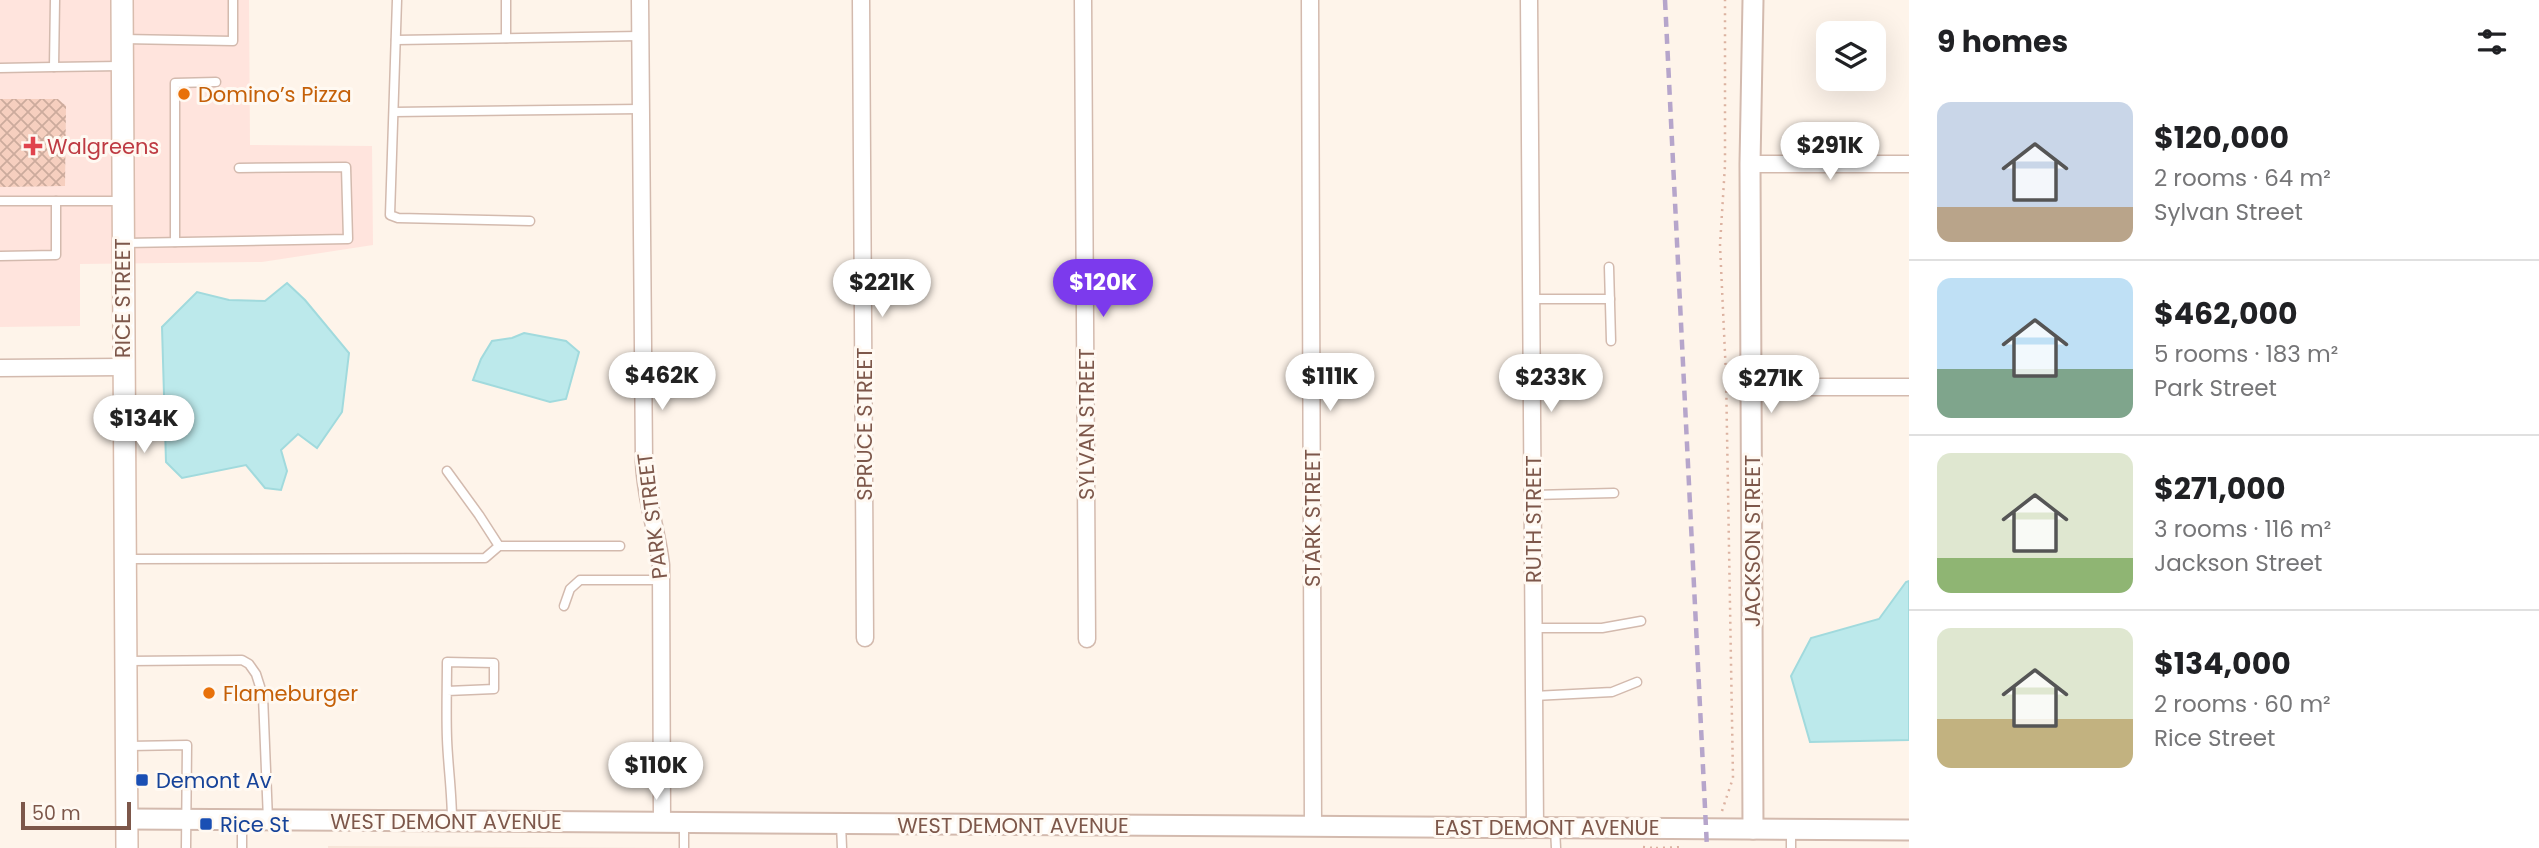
<!DOCTYPE html>
<meta charset="utf-8">
<style>
:root{--surface:#fff;--page:#f6f6f6;--text:#202124;--muted:#757577;--line:#e0e0e0;--accent:#7c3aed}
body{margin:0;font-family:Poppins,sans-serif;background:var(--page);color:var(--text);height:100vh;display:flex;flex-direction:column;font-size:26px;white-space:nowrap}
*{box-sizing:border-box;margin:0}
p{font-size:23px;color:var(--muted)}
.icon{flex:none;width:38px;height:38px;fill:none;stroke:currentColor;stroke-width:2;stroke-linecap:round;stroke-linejoin:round}
.map{position:relative;flex:1;overflow:hidden}
.drawer{display:flex;flex-direction:column;background:var(--surface);width:630px}
.drawer>*{flex:none}
.buttons{position:absolute;left:1816px;top:21px;display:grid;gap:14px}
.buttons a{display:grid;place-items:center;width:70px;height:70px;border-radius:14px;background:var(--surface);box-shadow:0 7px 28px #0002;font-size:35px}
.scale{position:absolute;left:21px;bottom:18px;width:110px;box-sizing:border-box;padding-left:7px;border:4px solid #7d574a;border-top:0;font-size:19px;line-height:24px;white-space:nowrap;color:#7d574a;-webkit-text-stroke:5px #fff9f2;paint-order:stroke}
.price{position:absolute;translate:-50% -60px;padding:0 16px;border-radius:24px;background:#fff;color:#222;font-size:23px;line-height:46px;filter:drop-shadow(0 2px 4px #0008)}
.price::after{content:'';position:absolute;left:50%;top:42px;width:21px;height:16px;margin-left:-10px;background:inherit;clip-path:polygon(0 0,100% 0,50% 100%)}
.price.current{background:var(--accent);color:#fff}
ul{padding:0;list-style:none}
li{display:flex;align-items:center;gap:21px;height:175px;padding:0 28px}
li+li{border-top:2px solid var(--line)}
li span{display:grid;place-items:center;flex:none;width:196px;height:140px;border-radius:14px;color:#555}
li>.icon{margin-inline-start:auto}
span .icon{width:84px;height:84px;fill:#fffc;stroke-width:1}
li b{font-size:30px}
h2{display:flex;justify-content:space-between;align-items:center;height:84px;padding:0 28px;font-size:30px}
main{display:flex;flex:1;min-height:0}
.map>svg:first-child{display:block}
</style>
<main>
<div class="map">
<svg width="1909" height="848" viewBox="0 0 1909 848">
<defs>
<pattern id="building-cross-hatch" width="8" height="8" patternUnits="userSpaceOnUse" patternTransform="scale(1.75)"><rect width="8" height="8" fill="#f6cfbf"/><path d="M0 0l8 8M0 8l8-8" fill="none" stroke="#ccab9d"/></pattern>
</defs>
<rect width="100%" height="100%" fill="#fef4ea"/>
<path fill="#f7e5d8" d="M328,846L671,848H328Z"/>
<path fill="#ffe4dd" d="M0,0H249L250,145L372,146L373,245L262,262L80,264V326L0,327Z"/>
<g fill="#bce9eb" stroke="#a1dadd" stroke-width="2">
<path d="M287,283L305,300L349,353L342,412L317,448L298,434L281,450L287,471L281,490L265,488L246,465L182,478L166,462L162,327L197,292L229,300L265,301Z"/>
<path d="M524,333L566,341L579,352L566,399L550,402L473,380L481,359L492,341L512,338Z"/>
<path d="M1909,581V740L1810,742L1791,676L1811,638L1879,619L1906,582Z"/>
</g>
<path fill="url(#building-cross-hatch)" d="M0,99H58L66,106L65,186L0,187Z"/>
<g fill="none" stroke-linecap="round" stroke-linejoin="round">
<g stroke="#d3baae" stroke-width="11">
<g id="service">
<path d="M55,0L54,67L120,66"/>
<path d="M397,0L390,215L398,218L530,221"/>
<path d="M506,0V38"/>
<path d="M123,39L233,41V0"/>
<path d="M396,40L640,36"/>
<path d="M0,68L54,67"/>
<path d="M394,112L641,109"/>
<path d="M0,201H122"/>
<path d="M175,242V83L216,82"/>
<path d="M125,243L348,239L346,167L239,168"/>
<path d="M0,256L56,255V201"/>
<path d="M1609,267L1611,341"/>
<path d="M1532,299H1610"/>
<path d="M447,471L479,515L499,546"/>
<path d="M1533,495L1614,493"/>
<path d="M127,559L485,558L499,546H620"/>
<path d="M564,606L570,589L580,580H661"/>
<path d="M1534,628H1602L1641,621"/>
<path d="M128,661L242,660L249,664L256,674L263,696L268,820"/>
<path d="M447,691L494,689V663L447,662C447,687 446,713 447,739C448,766 452,793 452,821"/>
<path d="M1534,696L1612,692L1637,682"/>
<path d="M129,746L187,745L186,848"/>
<path d="M242,820V848"/>
<path d="M684,823V848"/>
<path d="M841,824L842,848"/>
<path d="M1555,828L1556,848"/>
<path d="M1791,848V829"/>
</g>
</g>
<g stroke="#d3baae" stroke-width="19">
<g id="minor">
<path d="M640,0L644,462C645,497 657,530 661,565L662,822"/>
<path d="M861,0L865,638"/>
<path d="M1083,0L1087,639"/>
<path d="M1310,0L1313,827"/>
<path d="M1529,0L1535,828"/>
<path d="M1750,164H1909"/>
<path d="M0,368L122,367"/>
<path d="M1751,387H1909"/>
</g>
</g>
<g stroke="#d3baae" stroke-width="23">
<g id="tertiary">
<path d="M1753,0L1750,164L1753,829"/>
<path d="M127,819L1909,830"/>
</g>
</g>
<g stroke="#d8bcad" stroke-width="24">
<path id="secondary" d="M122,0L127,848"/>
</g>
<g stroke="#dcb2a1" stroke-width="2.5" stroke-dasharray="2 5" stroke-linecap="butt">
<path d="M1722,811L1733,778L1726,375L1720,245L1725,165V0"/>
<path d="M1643,847L1654,848"/>
<path d="M1656,848L1684,847"/>
</g>
<use href="#service" stroke="#fff" stroke-width="8"/>
<use href="#minor" stroke="#fff" stroke-width="16"/>
<use href="#tertiary" stroke="#fff" stroke-width="19"/>
<use href="#secondary" stroke="#fff" stroke-width="21"/>
<path stroke="#b6a5cb" stroke-width="4.5" stroke-dasharray="10 7" stroke-linecap="butt" d="M1665,0L1707,848"/>
</g>
<g fill="#e8710a" stroke="#fff9f2" stroke-width="2.5">
<circle cx="184" cy="94" r="7"/>
<circle cx="209" cy="693" r="7"/>
</g>
<path fill="#e0444e" stroke="#fff9f2" stroke-width="2.5" d="M29.5 135.5h7v7h7v7h-7v7h-7v-7h-7v-7h7z"/>
<g fill="#1a4fb4" stroke="#fff9f2" stroke-width="2.5">
<rect x="135" y="773" width="14" height="14" rx="3.5"/>
<rect x="199" y="817" width="14" height="14" rx="3.5"/>
</g>
<g text-anchor="middle" dominant-baseline="central" stroke-width="6" stroke-linejoin="round" paint-order="stroke">
<g font-size="21" fill="#c56008" stroke="#fff9f2" text-anchor="start">
<text x="198" y="94">Domino’s Pizza</text>
<text x="223" y="693">Flameburger</text>
</g>
<g font-size="21" fill="#be3a42" stroke="#fff9f2" text-anchor="start">
<text x="47" y="146">Walgreens</text>
</g>
<g font-size="21" fill="#7d574a" stroke="#fff9f2">
<text transform="translate(122 298) rotate(-90)">RICE STREET</text>
<text transform="translate(864 424) rotate(-90)">SPRUCE STREET</text>
<text transform="translate(1086 424) rotate(-90)">SYLVAN STREET</text>
<text transform="translate(652 516) rotate(-97)">PARK STREET</text>
<text transform="translate(1312 518) rotate(-90)">STARK STREET</text>
<text transform="translate(1533 519) rotate(-90)">RUTH STREET</text>
<text transform="translate(1752 541) rotate(-90)">JACKSON STREET</text>
<text x="446" y="821">WEST DEMONT AVENUE</text>
<text x="1013" y="825">WEST DEMONT AVENUE</text>
<text x="1547" y="827">EAST DEMONT AVENUE</text>
</g>
<g font-size="21" fill="#164399" stroke="#fff9f2" text-anchor="start">
<text x="156" y="780">Demont Av</text>
<text x="220" y="824">Rice St</text>
</g>
</g>
</svg>
<div class="buttons">
<a><svg class="icon" aria-label="layers" viewBox="0 0 24 24"><path d="M12 4l9 5-9 5-9-5zM3 14l9 5 9-5"/></svg></a>
</div>
<div class="scale">50 m</div>
<b class="price" style="left:1830px;top:182px">$291K</b>
<b class="price" style="left:882px;top:319px">$221K</b>
<b class="price current" style="left:1103px;top:319px">$120K</b>
<b class="price" style="left:662px;top:412px">$462K</b>
<b class="price" style="left:1330px;top:413px">$111K</b>
<b class="price" style="left:1551px;top:414px">$233K</b>
<b class="price" style="left:1771px;top:415px">$271K</b>
<b class="price" style="left:144px;top:455px">$134K</b>
<b class="price" style="left:656px;top:802px">$110K</b>
</div>
<section class="drawer">
<h2>9 homes<svg class="icon" aria-label="filters" viewBox="0 0 24 24"><path d="M4 7h16M4 17h16"/><circle cx="9" cy="7" r="2"/><circle cx="15" cy="17" r="2"/></svg></h2>
<ul>
<li><span style="background:linear-gradient(#c9d6e8 75%,#b9a48a 0)"><svg class="icon" aria-label="home" viewBox="0 0 24 24"><path d="M3 11l9-7 9 7M6 9v11h12V9"/></svg></span><div><b>$120,000</b><p>2 rooms · 64 m²</p><p>Sylvan Street</p></div></li>
<li><span style="background:linear-gradient(#bfe0f5 65%,#7fa58c 0)"><svg class="icon" aria-label="home" viewBox="0 0 24 24"><path d="M3 11l9-7 9 7M6 9v11h12V9"/></svg></span><div><b>$462,000</b><p>5 rooms · 183 m²</p><p>Park Street</p></div></li>
<li><span style="background:linear-gradient(#dfe7d0 75%,#8fb573 0)"><svg class="icon" aria-label="home" viewBox="0 0 24 24"><path d="M3 11l9-7 9 7M6 9v11h12V9"/></svg></span><div><b>$271,000</b><p>3 rooms · 116 m²</p><p>Jackson Street</p></div></li>
<li><span style="background:linear-gradient(#dfe7d0 65%,#c2b280 0)"><svg class="icon" aria-label="home" viewBox="0 0 24 24"><path d="M3 11l9-7 9 7M6 9v11h12V9"/></svg></span><div><b>$134,000</b><p>2 rooms · 60 m²</p><p>Rice Street</p></div></li>
</ul>
</section>
</main>
